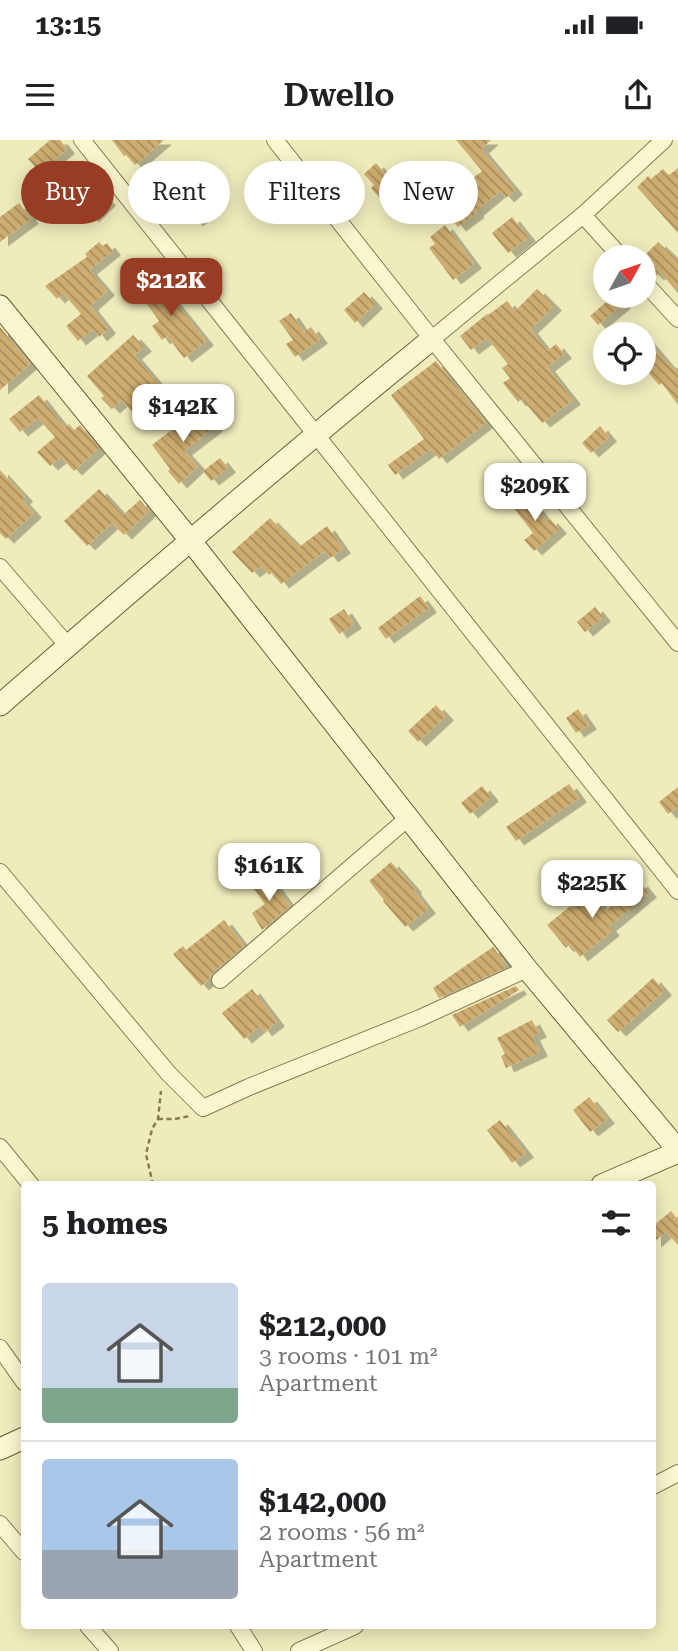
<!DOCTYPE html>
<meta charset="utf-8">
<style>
:root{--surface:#fff;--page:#f6f6f6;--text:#202124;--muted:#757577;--line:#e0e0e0;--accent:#983d23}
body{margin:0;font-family:"Roboto Serif",serif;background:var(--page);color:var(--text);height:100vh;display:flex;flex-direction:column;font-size:26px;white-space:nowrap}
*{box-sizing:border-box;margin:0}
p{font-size:23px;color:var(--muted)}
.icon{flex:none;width:38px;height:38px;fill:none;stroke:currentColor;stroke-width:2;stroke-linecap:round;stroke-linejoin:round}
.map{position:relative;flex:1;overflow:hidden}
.drawer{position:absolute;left:21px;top:1041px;width:635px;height:448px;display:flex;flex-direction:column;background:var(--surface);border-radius:7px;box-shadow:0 4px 18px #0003}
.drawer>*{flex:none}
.top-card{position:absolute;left:21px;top:21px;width:637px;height:63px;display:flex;gap:14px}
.needle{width:46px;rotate:50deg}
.buttons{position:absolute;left:593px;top:105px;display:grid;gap:14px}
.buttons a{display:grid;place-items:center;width:63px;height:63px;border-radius:50%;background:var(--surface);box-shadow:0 4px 18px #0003;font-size:35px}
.price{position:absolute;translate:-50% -60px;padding:0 16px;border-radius:14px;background:#fff;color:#222;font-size:23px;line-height:46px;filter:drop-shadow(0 2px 4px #0008)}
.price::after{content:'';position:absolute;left:50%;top:42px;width:21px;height:16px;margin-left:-10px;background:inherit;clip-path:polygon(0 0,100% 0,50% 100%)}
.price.current{background:var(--accent);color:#fff}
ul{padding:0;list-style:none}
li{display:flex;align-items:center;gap:21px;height:175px;padding:0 21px}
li+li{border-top:2px solid var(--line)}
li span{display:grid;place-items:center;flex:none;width:196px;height:140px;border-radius:7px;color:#555}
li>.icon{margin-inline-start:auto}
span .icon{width:84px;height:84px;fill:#fffc;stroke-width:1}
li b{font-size:30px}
h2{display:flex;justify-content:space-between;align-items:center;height:84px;padding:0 21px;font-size:30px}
.tag{padding:0 24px;border-radius:32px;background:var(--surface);box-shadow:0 4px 18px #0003;font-size:24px;line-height:63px}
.tag.current{background:var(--accent);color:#fff}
.status{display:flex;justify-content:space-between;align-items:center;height:49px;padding:0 35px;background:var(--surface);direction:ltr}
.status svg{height:19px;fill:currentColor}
header{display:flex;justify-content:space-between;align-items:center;height:91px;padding:0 21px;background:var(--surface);font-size:32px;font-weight:600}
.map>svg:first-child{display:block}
</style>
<div class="status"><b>13:15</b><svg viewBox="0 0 49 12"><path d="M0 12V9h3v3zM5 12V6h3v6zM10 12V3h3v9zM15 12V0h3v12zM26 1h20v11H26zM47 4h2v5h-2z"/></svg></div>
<header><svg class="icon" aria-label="menu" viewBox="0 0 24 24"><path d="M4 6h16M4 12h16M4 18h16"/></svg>Dwello<svg class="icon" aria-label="share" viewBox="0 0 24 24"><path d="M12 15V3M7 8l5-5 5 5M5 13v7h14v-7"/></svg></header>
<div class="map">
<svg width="678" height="1511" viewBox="0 0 678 1511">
<defs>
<pattern id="building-back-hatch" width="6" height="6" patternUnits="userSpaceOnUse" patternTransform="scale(1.75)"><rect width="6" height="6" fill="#cfad70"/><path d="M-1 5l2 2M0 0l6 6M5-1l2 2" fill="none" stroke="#a98d5b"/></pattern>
<filter id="shadow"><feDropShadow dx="8" dy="4.5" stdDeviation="0" flood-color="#0004"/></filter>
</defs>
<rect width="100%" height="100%" fill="#efecbc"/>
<g fill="url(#building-back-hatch)" filter="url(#shadow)">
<path d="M50,0H60L67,9L40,32L28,19Z"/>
<path d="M112,0H164L135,25L126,15L124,16Z"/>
<path d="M456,0H491L481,9L515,50L506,58L500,51L475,72L477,73L458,87L441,66L473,41L472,39L482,31Z"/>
<path d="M376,23L409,62L394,75L371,48L374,45L364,34Z"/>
<path d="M189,27L197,36L190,42L212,68L195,82L184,70L191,63L172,41Z"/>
<path d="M678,28V93L637,47L648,36L651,39L663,29L669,35Z"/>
<path d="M88,39L108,61L91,78L80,67L78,69L68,58Z"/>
<path d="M19,63L31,79L0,102V77Z"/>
<path d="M512,77L528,97L508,113L492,93Z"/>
<path d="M445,85L474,124L453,140L429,108L435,104L430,97Z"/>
<path d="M99,102L103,106L107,103L113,111L89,130L107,151L90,166L108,189L99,197L93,189L78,201L66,186L81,174L63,153L57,159L45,146L87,117L85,114Z"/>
<path d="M658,102L678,121V153L660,132L656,136L644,124L643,117Z"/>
<path d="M148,133L163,151L165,150L206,201L184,218L167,196L162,200L152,186L159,181L147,164L150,161L136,144Z"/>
<path d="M537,149L554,166L530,189L547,211L556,204L564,214L547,227L573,260L542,283L522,259L518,262L503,243L510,238L502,228L508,224L487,198L471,210L460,196L487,174L488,175L507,161L515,171Z"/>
<path d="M364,152L375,164L355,183L344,170Z"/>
<path d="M613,156H616L623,164L598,185L590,176Z"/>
<path d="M291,173L304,192L311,187L320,199L295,217L286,204L293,200L279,181Z"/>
<path d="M0,187L30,224L0,250Z"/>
<path d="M133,195L144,207L134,215L167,254L136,277L122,260L112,269L101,258L104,256L87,236Z"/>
<path d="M644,196L668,224L669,223L678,234V265L662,243L659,245L644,228Z"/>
<path d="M436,221L486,283L439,319L431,309L395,335L388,325L424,299L391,255Z"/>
<path d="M39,255L65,288L69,284L74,290L80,285L99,308L74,331L61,317L50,326L37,312L55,297L38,278L20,292L9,279Z"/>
<path d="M200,268L215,287L184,311L198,326L179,344L168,331L170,329L152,305Z"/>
<path d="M600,286L609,297L591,313L582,303Z"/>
<path d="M220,318L228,328L211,341L203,331Z"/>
<path d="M0,330L25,357L22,360L34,373L6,399L0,393Z"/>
<path d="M99,349L123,375L140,360L149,371L124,395L112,383L87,406L64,381Z"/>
<path d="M527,356L547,381L550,379L559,389L534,411L524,400L533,393L513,367Z"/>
<path d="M270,378L299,407L327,386L343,409L330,418L325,411L281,444L272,432L269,435L261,426L252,433L232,412Z"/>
<path d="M420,456L429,468L386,499L378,488Z"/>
<path d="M595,467L603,477L585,492L577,482Z"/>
<path d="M344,469L354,484L339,494L329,479Z"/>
<path d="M436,565L446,576L418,602L408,591Z"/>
<path d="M578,569L589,585L576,593L566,578Z"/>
<path d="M569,644L579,658L516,701L506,687Z"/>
<path d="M482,646L491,657L470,674L461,663Z"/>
<path d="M678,647V667L668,674L659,662Z"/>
<path d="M391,722L414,748L413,750L428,769L405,787L383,761L384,760L369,741Z"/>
<path d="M267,735L290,766L262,790L252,773L265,764L252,747Z"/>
<path d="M640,742L649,753L608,787L612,791L580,817L570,804L566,808L547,785L589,751L605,771Z"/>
<path d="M224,780L244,806L213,832L210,838L201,846L173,814L183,806L186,810Z"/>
<path d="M493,807L504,821L501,823L505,828L439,858L433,848Z"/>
<path d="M653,838L664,851L618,892L607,880Z"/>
<path d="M516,846L519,850L460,887L452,875Z"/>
<path d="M252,849L277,882L264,892L260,886L244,899L222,873Z"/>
<path d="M532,880L539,893L532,896L540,912L506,928L501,916L505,914L497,898Z"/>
<path d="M589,957L607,979L590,992L573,970Z"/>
<path d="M500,980L526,1013L512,1023L487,990Z"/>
<path d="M671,1071L678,1080V1105L666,1092L653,1103V1086Z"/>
</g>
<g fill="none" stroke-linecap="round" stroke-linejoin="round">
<g stroke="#877b55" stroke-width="18">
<g id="street">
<path d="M82,0L678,751"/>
<path d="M275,0L432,199L678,503"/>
<path d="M583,75L621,117"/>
<path d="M644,142L678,179"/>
<path d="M432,199L583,75L664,0"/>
<path d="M0,427L68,506"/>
<path d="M0,732L169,934L203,968L249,947L420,878L527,829"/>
<path d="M220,840L408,678"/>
<path d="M0,1007L31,1045"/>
<path d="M0,1208L24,1242"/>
<path d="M653,1346L678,1333"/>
<path d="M0,1384L24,1412"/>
<path d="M88,1486L110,1511"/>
<path d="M238,1486L254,1511"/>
<path d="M299,1511L355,1486"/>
</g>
</g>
<g stroke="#695c39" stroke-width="23">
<g id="secondary">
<path d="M0,166L190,400L527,829L678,1010"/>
<path d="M0,565C142,441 286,318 432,199"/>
<path d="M602,1045L678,1012"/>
<path d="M0,1309L24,1298"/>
</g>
</g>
<g stroke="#877b55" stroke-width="2.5" stroke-dasharray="5 3.5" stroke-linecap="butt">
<path d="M158,979H175L190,976"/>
<path d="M153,1045L146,1014L152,989L158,979L161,951"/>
</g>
<use href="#street" stroke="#faf7cf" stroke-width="16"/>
<use href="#secondary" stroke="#faf7cf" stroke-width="21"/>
</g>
</svg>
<div class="buttons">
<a><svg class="needle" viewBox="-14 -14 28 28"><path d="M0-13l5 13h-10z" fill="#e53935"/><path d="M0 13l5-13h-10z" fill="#757577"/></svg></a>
<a><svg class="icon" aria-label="locate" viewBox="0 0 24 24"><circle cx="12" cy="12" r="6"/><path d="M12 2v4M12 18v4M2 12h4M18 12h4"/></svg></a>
</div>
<b class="price current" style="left:171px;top:178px">$212K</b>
<b class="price" style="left:183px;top:304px">$142K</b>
<b class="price" style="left:535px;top:383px">$209K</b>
<b class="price" style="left:269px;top:763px">$161K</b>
<b class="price" style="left:592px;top:780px">$225K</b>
<div class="top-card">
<a class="tag current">Buy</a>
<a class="tag">Rent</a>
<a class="tag">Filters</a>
<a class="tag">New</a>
</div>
<section class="drawer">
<h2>5 homes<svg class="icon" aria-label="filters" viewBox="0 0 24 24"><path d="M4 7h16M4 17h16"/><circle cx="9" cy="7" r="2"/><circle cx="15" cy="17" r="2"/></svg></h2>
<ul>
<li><span style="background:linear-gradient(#c9d6e8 75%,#7fa58c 0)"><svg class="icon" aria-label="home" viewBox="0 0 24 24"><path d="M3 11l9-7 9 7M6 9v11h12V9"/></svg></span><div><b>$212,000</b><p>3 rooms · 101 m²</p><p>Apartment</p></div></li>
<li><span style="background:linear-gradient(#a9c7e8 65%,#9aa5b1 0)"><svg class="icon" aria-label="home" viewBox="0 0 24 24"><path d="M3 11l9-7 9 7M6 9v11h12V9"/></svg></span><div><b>$142,000</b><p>2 rooms · 56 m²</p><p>Apartment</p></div></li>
</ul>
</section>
</div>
